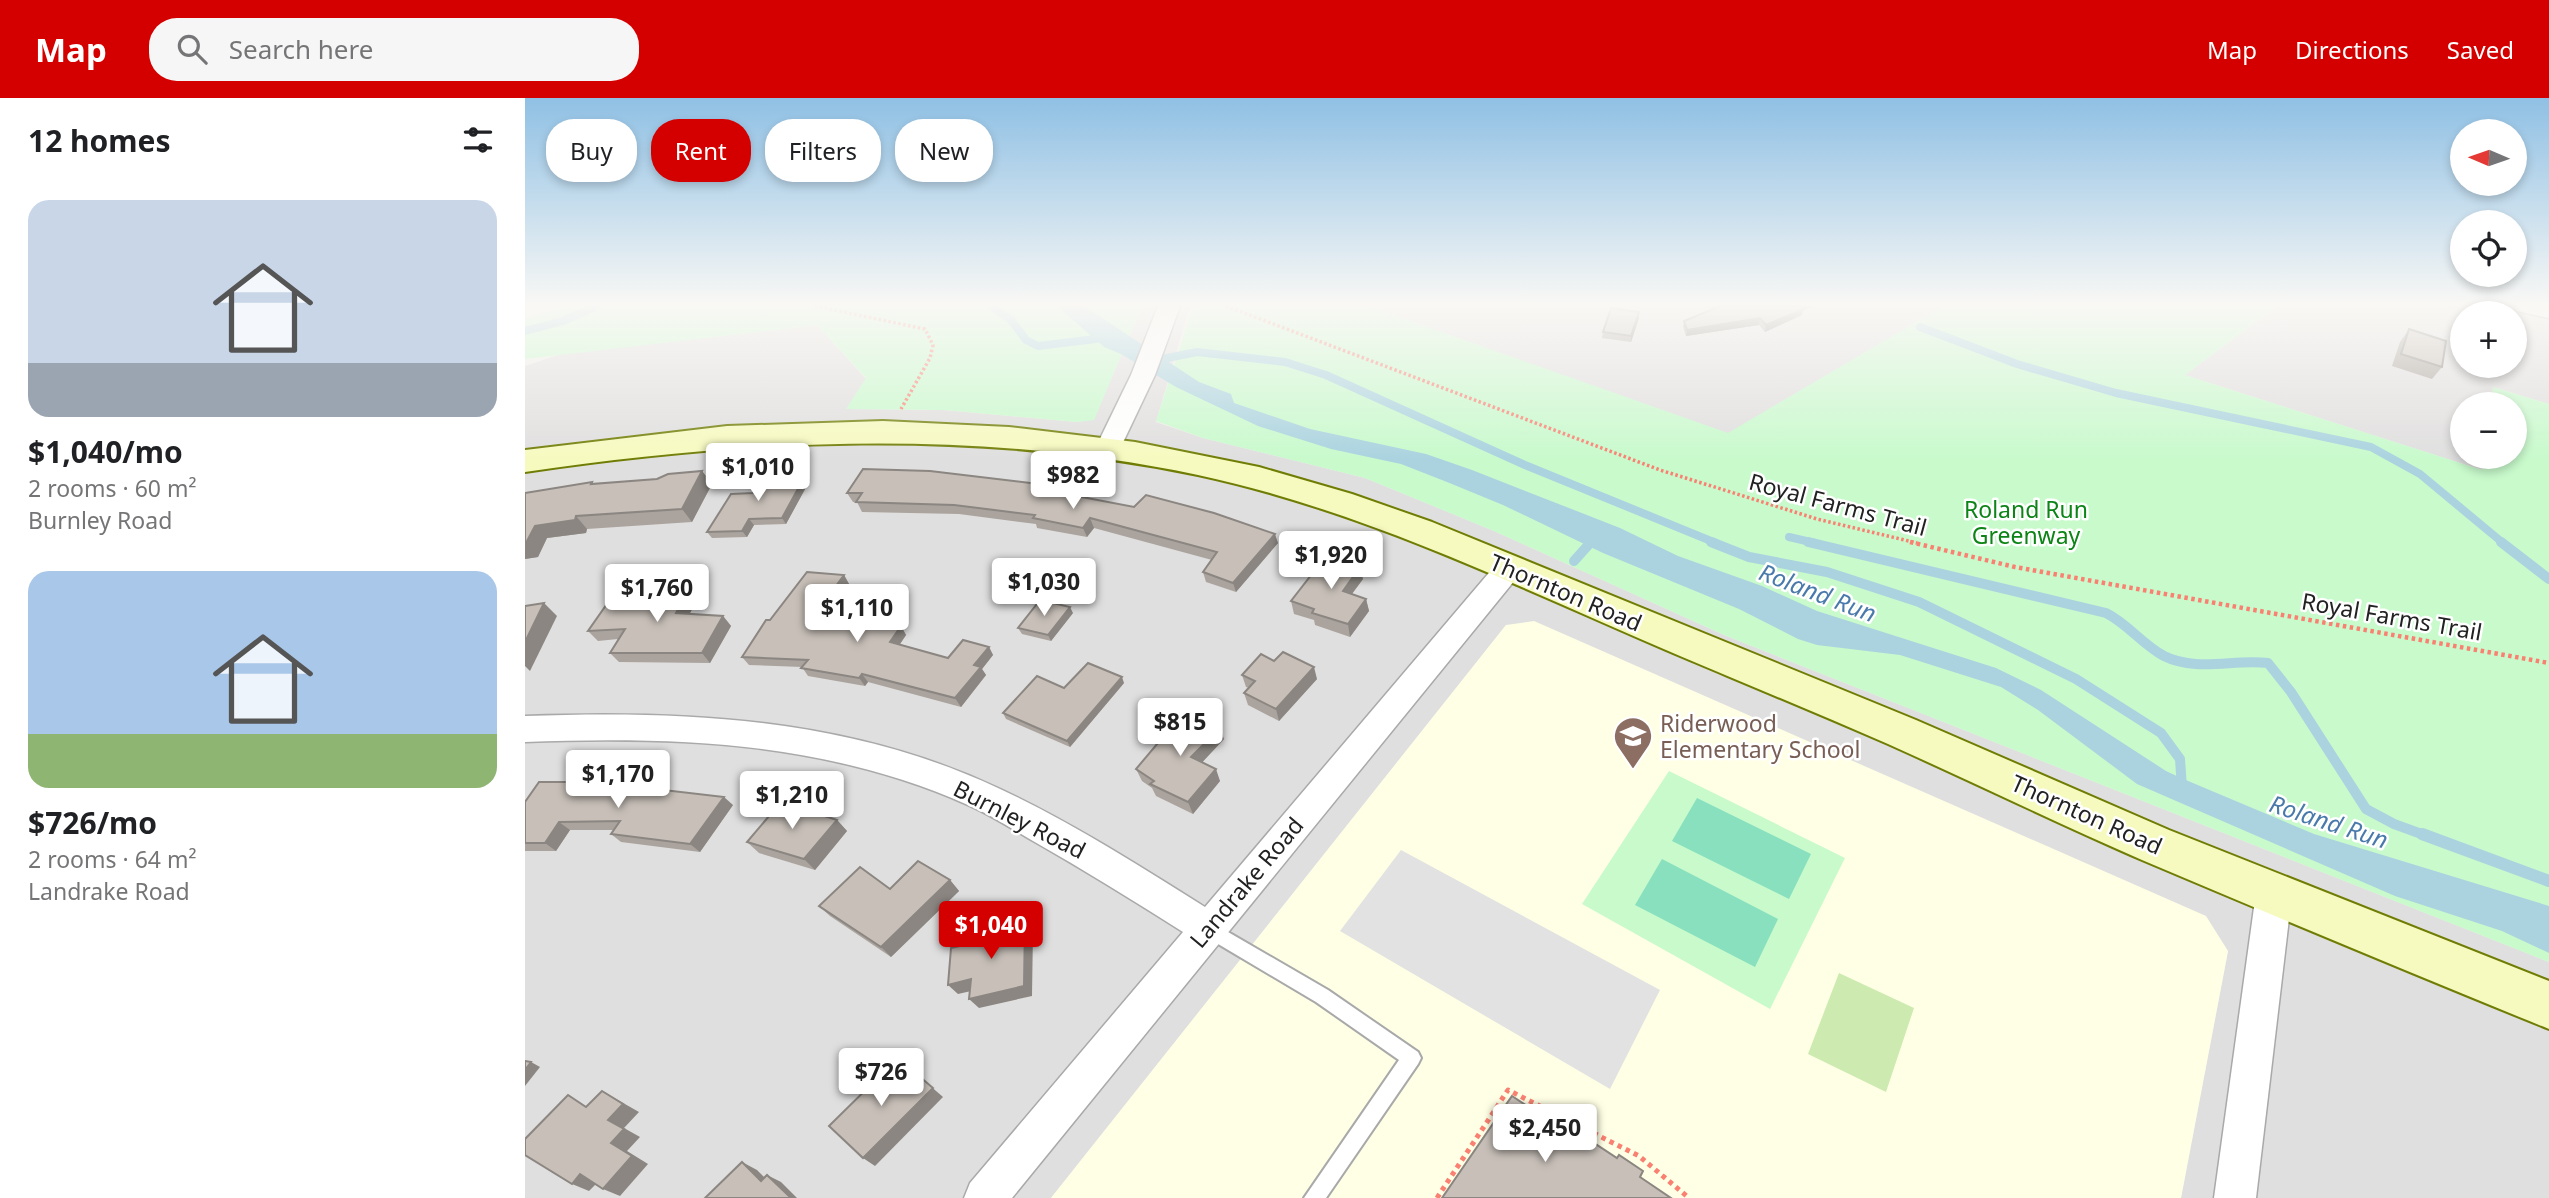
<!DOCTYPE html>
<meta charset="utf-8">
<style>
:root{--surface:#fff;--page:#f6f6f6;--text:#202124;--muted:#757577;--accent:#d40000}
body{margin:0;font-family:"Noto Sans",sans-serif;background:var(--page);color:var(--text);height:100vh;display:flex;flex-direction:column;font-size:26px;white-space:nowrap}
*{box-sizing:border-box;margin:0}
p{font-size:23px;color:var(--muted)}
.icon{flex:none;width:38px;height:38px;fill:none;stroke:currentColor;stroke-width:2;stroke-linecap:round;stroke-linejoin:round}
.map{position:relative;flex:1;overflow:hidden}
.sheet{display:flex;flex-direction:column;background:var(--surface);width:525px}
.sheet>*{flex:none}
.hud{position:absolute;left:21px;top:21px;width:665px;height:63px;display:flex;gap:14px}
.needle{width:46px;rotate:272deg}
.controls{position:absolute;left:1925px;top:21px;display:grid;gap:14px}
.controls a{display:grid;place-items:center;width:77px;height:77px;border-radius:50%;background:var(--surface);box-shadow:0 4px 10px #0003;font-size:35px}
.price{position:absolute;translate:-50% -60px;padding:0 16px;border-radius:7px;background:#fff;color:#222;font-size:23px;line-height:46px;filter:drop-shadow(0 2px 4px #0008)}
.price::after{content:'';position:absolute;left:50%;top:42px;width:21px;height:16px;margin-left:-10px;background:inherit;clip-path:polygon(0 0,100% 0,50% 100%)}
.price.on{background:var(--accent);color:#fff}
ul{padding:0;list-style:none}
li{display:grid;align-content:center;gap:14px;height:371px;padding:0 28px}
li span{display:grid;place-items:center;height:217px;border-radius:21px;color:#555}
li>.icon{margin-inline-start:auto}
span .icon{width:126px;height:126px;fill:#fffc;stroke-width:1}
li b{font-size:30px}
h2{display:flex;justify-content:space-between;align-items:center;height:84px;padding:0 28px;font-size:30px}
.pill{padding:0 24px;border-radius:28px;background:var(--surface);box-shadow:0 4px 10px #0003;font-size:24px;line-height:63px}
.pill.on{background:var(--accent);color:#fff}
header{display:flex;align-items:center;gap:42px;box-sizing:border-box;height:98px;padding:0 35px;background:var(--accent);color:#fff}
header strong{font-size:33px}
nav{display:flex;gap:38px;margin-inline-start:auto;font-size:24px}
.search{width:490px;height:63px;background:var(--page);display:flex;align-items:center;gap:18px;box-sizing:border-box;padding:0 24px;border-radius:28px;color:var(--muted);font-size:26px}
main{display:flex;flex:1;min-height:0}
.map>svg:first-child{display:block}
</style>
<header>
<strong>Map</strong>
<div class="search"><svg class="icon" aria-label="search" viewBox="0 0 24 24"><circle cx="10" cy="10" r="6"/><path d="M15 15l6 6"/></svg>Search here</div>
<nav><a>Map</a><a>Directions</a><a>Saved</a></nav>
</header>
<main>
<section class="sheet">
<h2>12 homes<svg class="icon" aria-label="filters" viewBox="0 0 24 24"><path d="M4 7h16M4 17h16"/><circle cx="9" cy="7" r="2"/><circle cx="15" cy="17" r="2"/></svg></h2>
<ul>
<li><span style="background:linear-gradient(#c9d6e8 75%,#9aa5b1 0)"><svg class="icon" aria-label="home" viewBox="0 0 24 24"><path d="M3 11l9-7 9 7M6 9v11h12V9"/></svg></span><div><b>$1,040/mo</b><p>2 rooms · 60 m²</p><p>Burnley Road</p></div></li>
<li><span style="background:linear-gradient(#a9c7e8 75%,#8fb573 0)"><svg class="icon" aria-label="home" viewBox="0 0 24 24"><path d="M3 11l9-7 9 7M6 9v11h12V9"/></svg></span><div><b>$726/mo</b><p>2 rooms · 64 m²</p><p>Landrake Road</p></div></li>
</ul>
</section>
<div class="map">
<svg width="2024" height="1100" viewBox="0 0 2024 1100">
<rect width="100%" height="100%" fill="#f2efe9"/>
<g fill="#e0dfdf" fill-rule="evenodd">
<path d="M617,208H665L631,324L678,340L840,380L969,433L1199,537L2024,864V1100H1656L1703,853L981,527L526,1100H0V268L36,256L292,227L341,281L322,311L419,312L552,324L569,321Z"/>
<path d="M822,208H1433L1225,340L1188,336Z"/>
<path d="M1752,208H2024V306L1968,289L1966,306H1937V359H1959L1957,372L1660,277ZM1937,215H1990V268H1937Z"/>
</g>
<path fill="#ffffe5" d="M1009,523L1681,818L1703,853L1656,1100H526L981,527Z"/>
<path fill="#cdebb0" d="M1314,875L1389,910L1361,994L1283,956Z"/>
<g fill="#c8facc">
<path d="M41,208H617L569,322L552,324L419,312L321,311L341,280L292,227L0,261V221Z"/>
<path d="M668,208H843L1203,335L1418,208H1752L1660,277L1957,372L1959,359H1990V306H1966L1968,289L2024,306V864L1199,537L969,433L840,380L678,340L631,323Z"/>
<path d="M1144,673L1320,760L1245,911L1057,806Z"/>
</g>
<g fill="#88e0be">
<path d="M1172,700L1286,756L1264,801L1147,743Z"/>
<path d="M1137,761L1253,821L1230,869L1110,807Z"/>
</g>
<path fill="#e2e2e2" d="M876,752L1135,892L1085,991L815,833Z"/>
<path fill="#aad3df" d="M532,208H559L674,284L706,296L709,305L785,331L901,356L947,372L1095,430L1153,458L1237,488L1292,513L1471,570L1516,592L1641,673L1656,680L1789,736L2024,808V855L1977,833L1870,798L1612,686L1513,612L1476,589L1375,557L1292,547L1273,541L1214,511L1078,455L978,407L922,384L876,366L806,351L733,328L651,289L596,256L579,249Z"/>
<g fill="none" stroke-linecap="round" stroke-linejoin="round">
<g stroke="#aad3df" stroke-width="8">
<path d="M466,208L486,222L501,242L513,248L579,240"/>
<path d="M1395,229L1492,266L1591,295L1846,349L1895,376L1978,445"/>
<path d="M0,233L38,223L72,208"/>
<path d="M627,263L672,254L760,264L801,277L1000,367L1191,445"/>
<path d="M1264,439L1290,445"/>
<path d="M1065,445L1070,439"/>
</g>
<g stroke="#aad3df" stroke-width="10">
<path d="M1186,444L1224,459L1302,474L1394,504L1551,581L1636,635L1655,661L1657,690"/>
<path d="M1283,444L1581,515C1603,526 1617,546 1639,558C1671,574 1709,561 1743,565L1766,594L1841,711L1869,726L1902,738"/>
<path d="M1976,444L2024,481"/>
<path d="M1049,463L1066,444"/>
</g>
<path stroke="#aad3df" stroke-width="12" d="M1897,736L2024,783"/>
<g stroke="#a9a9a9" stroke-width="4">
<path id="lane" d="M684,823L803,892L893,954L896,960L893,966L801,1100H779L874,962L791,904L678,837L676,831L678,825Z"/>
</g>
<g stroke="#a9a9a9" stroke-width="3">
<g id="street">
<path d="M633,208H655L630,277L592,357L583,359L574,357L570,351L606,277Z"/>
<path d="M1989,208H2024V220L1992,213Z"/>
<path d="M984,460L994,463L998,470L994,477L487,1100H439L445,1085L658,834C609,803 559,772 508,743C487,731 466,717 443,707C302,644 152,638 0,644V618C162,612 324,620 473,690C544,723 613,767 680,809L974,463Z"/>
<path d="M1749,779L1761,784L1767,795L1731,1100H1689L1731,795L1737,784Z"/>
</g>
</g>
<g stroke="#707d05" stroke-width="4">
<path id="secondary" d="M358,323L484,329L610,344L734,369L827,396L907,424L1391,622L1644,732L2024,883V931C1888,876 1752,819 1617,762C1532,725 1448,684 1363,646C1294,616 1224,587 1155,558C998,491 841,413 673,377C450,330 224,341 0,374V352L202,328Z"/>
</g>
<g stroke="#fa8072" stroke-width="3.5" stroke-dasharray="2.5 2.5" stroke-linecap="butt">
<path d="M290,208L400,231L408,247L405,260L376,311"/>
<path d="M701,208L1135,372L1292,421L1392,445"/>
</g>
<path stroke="#fa8072" stroke-width="4.5" stroke-dasharray="3.5 3.5" stroke-linecap="butt" d="M1385,444L1490,469L2024,565"/>
<path stroke="#fa8072" stroke-width="5" stroke-dasharray="4.5 4.5" stroke-linecap="butt" d="M912,1100L983,992L1114,1058L1164,1100"/>
<use href="#lane" fill="#fff" fill-rule="evenodd"/>
<use href="#street" fill="#fff" fill-rule="evenodd"/>
<use href="#secondary" fill="#f7fabf" fill-rule="evenodd"/>
</g>
<g fill="#aba49e">
<path d="M1195,208H1288L1278,212L1277,217L1240,234L1234,227L1161,238L1158,229L1159,223Z"/>
<path d="M1114,220L1106,244L1077,240L1078,234Z"/>
<path d="M1884,231L1917,269L1907,281L1867,268L1875,244Z"/>
<path d="M177,373L187,386L167,424L62,431L61,435L22,440L13,459L0,461V395L67,384L69,386L132,381Z"/>
<path d="M281,376L285,382L261,426L229,427L222,439L187,440L182,434L228,395Z"/>
<path d="M561,394L564,400L753,445L711,494L681,484L678,474L687,462L569,430L562,439L512,430L511,426L434,416L337,414L332,404H328L322,395Z"/>
<path d="M319,477L324,486L302,517L376,528L381,537L375,546L423,560L464,549L468,557L457,571L461,577L436,609L343,584L340,588L283,578L277,569L224,567L217,559L245,522Z"/>
<path d="M838,481L827,496L841,501L844,513L825,539L790,527L789,522L769,516L766,503Z"/>
<path d="M175,496L164,516L198,518L206,528L185,565L94,564L85,555L93,541L73,543L63,533L123,502Z"/>
<path d="M548,515L526,543L497,536L493,530Z"/>
<path d="M717,577L792,581L754,623L723,607L719,595L724,590L721,589Z"/>
<path d="M599,585L545,649L481,621L478,615L539,590Z"/>
<path d="M699,641L677,664L695,683L668,716L631,698L627,690L617,683L611,671Z"/>
<path d="M0,704L208,707L175,754L96,744L86,736L89,732H45L31,753H0Z"/>
<path d="M312,722L322,733L290,772L234,755L222,744Z"/>
<path d="M425,782L434,793L366,859L305,818L294,808L365,791Z"/>
</g>
<g fill="#8b8681">
<path d="M1274,208H1288L1278,212L1277,217L1240,234L1241,227Z"/>
<path d="M1114,214V220L1106,244V238Z"/>
<path d="M1235,220L1234,227L1161,238L1162,232Z"/>
<path d="M177,373L187,386L167,424L157,411Z"/>
<path d="M281,376L285,382L261,426L257,420Z"/>
<path d="M51,418L62,431L61,435L22,440L13,459L0,461V447L10,428Z"/>
<path d="M565,420L569,430L562,439L558,430Z"/>
<path d="M224,421L229,427L222,439L217,433Z"/>
<path d="M750,436L753,445L711,494L708,485Z"/>
<path d="M835,469L838,481L820,505L818,493Z"/>
<path d="M319,477L324,486L297,523L291,515Z"/>
<path d="M166,486L175,496L160,525L151,515Z"/>
<path d="M841,501L844,513L825,539L823,526Z"/>
<path d="M19,505L32,518L5,573L0,568V544Z"/>
<path d="M545,509L548,515L526,543L523,537Z"/>
<path d="M198,518L206,528L185,565L177,555Z"/>
<path d="M376,528L381,537L371,552L365,544Z"/>
<path d="M464,549L468,557L457,571L461,577L436,609L430,600L449,567Z"/>
<path d="M789,569L792,581L754,623L751,611Z"/>
<path d="M337,576L343,584L340,588L334,580Z"/>
<path d="M597,579L599,585L545,649L542,643Z"/>
<path d="M695,630L699,641L671,671L666,659Z"/>
<path d="M691,671L695,683L668,716L663,704Z"/>
<path d="M199,699L208,707L175,754L165,746Z"/>
<path d="M312,722L322,733L290,772L279,761Z"/>
<path d="M34,724L45,732L31,753L20,745Z"/>
<path d="M425,782L434,793L366,859L356,849Z"/>
<path d="M500,823L508,833L507,898L454,910L444,901Z"/>
<path d="M446,881L455,891L433,896L423,887Z"/>
<path d="M373,960L418,999L350,1068L338,1060Z"/>
<path d="M6,964L15,969L0,988V972Z"/>
<path d="M77,993L114,1014L99,1030L115,1039L102,1053L123,1066L95,1098L78,1091L86,1045L83,1022Z"/>
<path d="M217,1064L232,1072L250,1090L236,1083Z"/>
<path d="M55,1076L73,1084L64,1093L47,1086Z"/>
<path d="M242,1077L256,1084L272,1100H266Z"/>
</g>
<g fill="#c7bfb8" stroke="#8b8681" stroke-width="2">
<path d="M1195,208H1275L1279,211L1241,227L1235,220L1162,232L1159,223Z"/>
<path d="M1086,210L1114,214L1106,238L1078,234Z"/>
<path d="M1884,231L1921,243L1917,269L1876,256Z"/>
<path d="M338,371L405,373L522,387L561,394L557,399L609,409L621,397L689,415L750,436L708,485L678,474L692,454L565,420L558,430L508,420L510,417L429,407L331,404L337,395H322Z"/>
<path d="M177,373L157,411L51,418L50,422L10,428L0,447V395L67,384L66,386L132,381L143,376Z"/>
<path d="M281,376L257,420L224,421L217,433L182,434L206,396L228,395L239,377Z"/>
<path d="M801,458L835,469L818,493L841,501L823,526L787,515L789,511L766,503Z"/>
<path d="M282,474L319,477L291,515L376,528L365,544L423,560L438,542L464,549L449,567L456,569L430,600L337,576L334,580L276,570L283,562L217,559L241,522H245Z"/>
<path d="M133,486H166L151,515L198,518L177,555H85L100,531L63,533L84,503L123,502Z"/>
<path d="M515,502L545,509L523,537L493,530Z"/>
<path d="M19,505L0,544V508Z"/>
<path d="M758,554L789,569L751,611L719,595L730,583L717,577L736,556L749,563Z"/>
<path d="M563,565L597,579L542,643L478,615L512,578L539,590Z"/>
<path d="M660,613L695,630L666,659L691,671L663,704L625,686L629,683L611,671Z"/>
<path d="M14,684H70L199,699L165,746L86,736L95,723L34,724L20,745H0V704Z"/>
<path d="M256,704L312,722L279,761L222,744Z"/>
<path d="M393,763L425,782L356,849L294,808L335,769L365,791Z"/>
<path d="M500,823L499,888L444,901L446,881L423,887L426,850L448,845V835Z"/>
<path d="M373,960L408,990L338,1060L304,1028Z"/>
<path d="M0,963L6,964L0,972Z"/>
<path d="M77,993L98,1006L83,1022L99,1031L86,1045L107,1058L78,1091L55,1076L47,1086L0,1057V1041L43,997L61,1009Z"/>
<path d="M987,998L1031,1027L1034,1022L1092,1060L1094,1057L1118,1073L1115,1079L1146,1100H917Z"/>
<path d="M217,1064L236,1083L242,1077L266,1100H180Z"/>
</g>
<linearGradient id="sky" x2="0" y2="1"><stop stop-color="#8fc0e4"/><stop offset="0.57" stop-color="#f9f8f5"/><stop offset="1" stop-color="#f9f8f5" stop-opacity="0"/></linearGradient>
<rect width="2024" height="362" fill="url(#sky)"/>
<defs>
<g id="school-pin" transform="scale(2.0125)"><path d="M0 17L-7.5 6A9.5 9.5 0 1 1 7.5 6Z" fill="#8d6e63" stroke="#fff"/><path d="M0-5L7-2L0 1L-7-2ZM-4 1L0 2.5L4 1V4Q0 6-4 4Z" fill="#fff"/></g>
</defs>
<g fill-rule="evenodd">
<use href="#school-pin" x="1108" y="638"/>
</g>
<g text-anchor="middle" dominant-baseline="central" stroke-width="5" stroke-linejoin="round" paint-order="stroke">
<g font-size="23" fill="#222" stroke="#fff">
<text transform="translate(1313 406) rotate(15)">Royal Farms Trail</text>
<text transform="translate(1041 494) rotate(23)">Thornton Road</text>
<text transform="translate(1867 518) rotate(10)">Royal Farms Trail</text>
<text transform="translate(1562 716) rotate(24)">Thornton Road</text>
<text transform="translate(495 721) rotate(27)">Burnley Road</text>
<text transform="translate(721 784) rotate(-50)">Landrake Road</text>
</g>
<g font-size="23" fill="#0c8416" stroke="#fff">
<text x="1501" y="411">Roland Run<tspan x="1501" dy="26">Greenway</tspan></text>
</g>
<g font-size="23" fill="#785e54" stroke="#fff" text-anchor="start">
<text x="1135" y="625">Riderwood<tspan x="1135" dy="26">Elementary School</tspan></text>
</g>
<g font-size="24" font-style="italic" fill="#4a7aab" stroke="#fff">
<text transform="translate(1293 494) rotate(21)">Roland Run</text>
<text transform="translate(1804 723) rotate(18)">Roland Run</text>
</g>
</g>
</svg>
<div class="controls">
<a><svg class="needle" viewBox="-14 -14 28 28"><path d="M0-13l5 13h-10z" fill="#e53935"/><path d="M0 13l5-13h-10z" fill="#757577"/></svg></a>
<a><svg class="icon" aria-label="locate" viewBox="0 0 24 24"><circle cx="12" cy="12" r="6"/><path d="M12 2v4M12 18v4M2 12h4M18 12h4"/></svg></a>
<a>+</a>
<a>−</a>
</div>
<b class="price" style="left:233px;top:405px">$1,010</b>
<b class="price" style="left:548px;top:413px">$982</b>
<b class="price" style="left:806px;top:493px">$1,920</b>
<b class="price" style="left:519px;top:520px">$1,030</b>
<b class="price" style="left:132px;top:526px">$1,760</b>
<b class="price" style="left:332px;top:546px">$1,110</b>
<b class="price" style="left:655px;top:660px">$815</b>
<b class="price" style="left:93px;top:712px">$1,170</b>
<b class="price" style="left:267px;top:733px">$1,210</b>
<b class="price on" style="left:466px;top:863px">$1,040</b>
<b class="price" style="left:356px;top:1010px">$726</b>
<b class="price" style="left:1020px;top:1066px">$2,450</b>
<div class="hud">
<a class="pill">Buy</a>
<a class="pill on">Rent</a>
<a class="pill">Filters</a>
<a class="pill">New</a>
</div>
</div>
</main>
